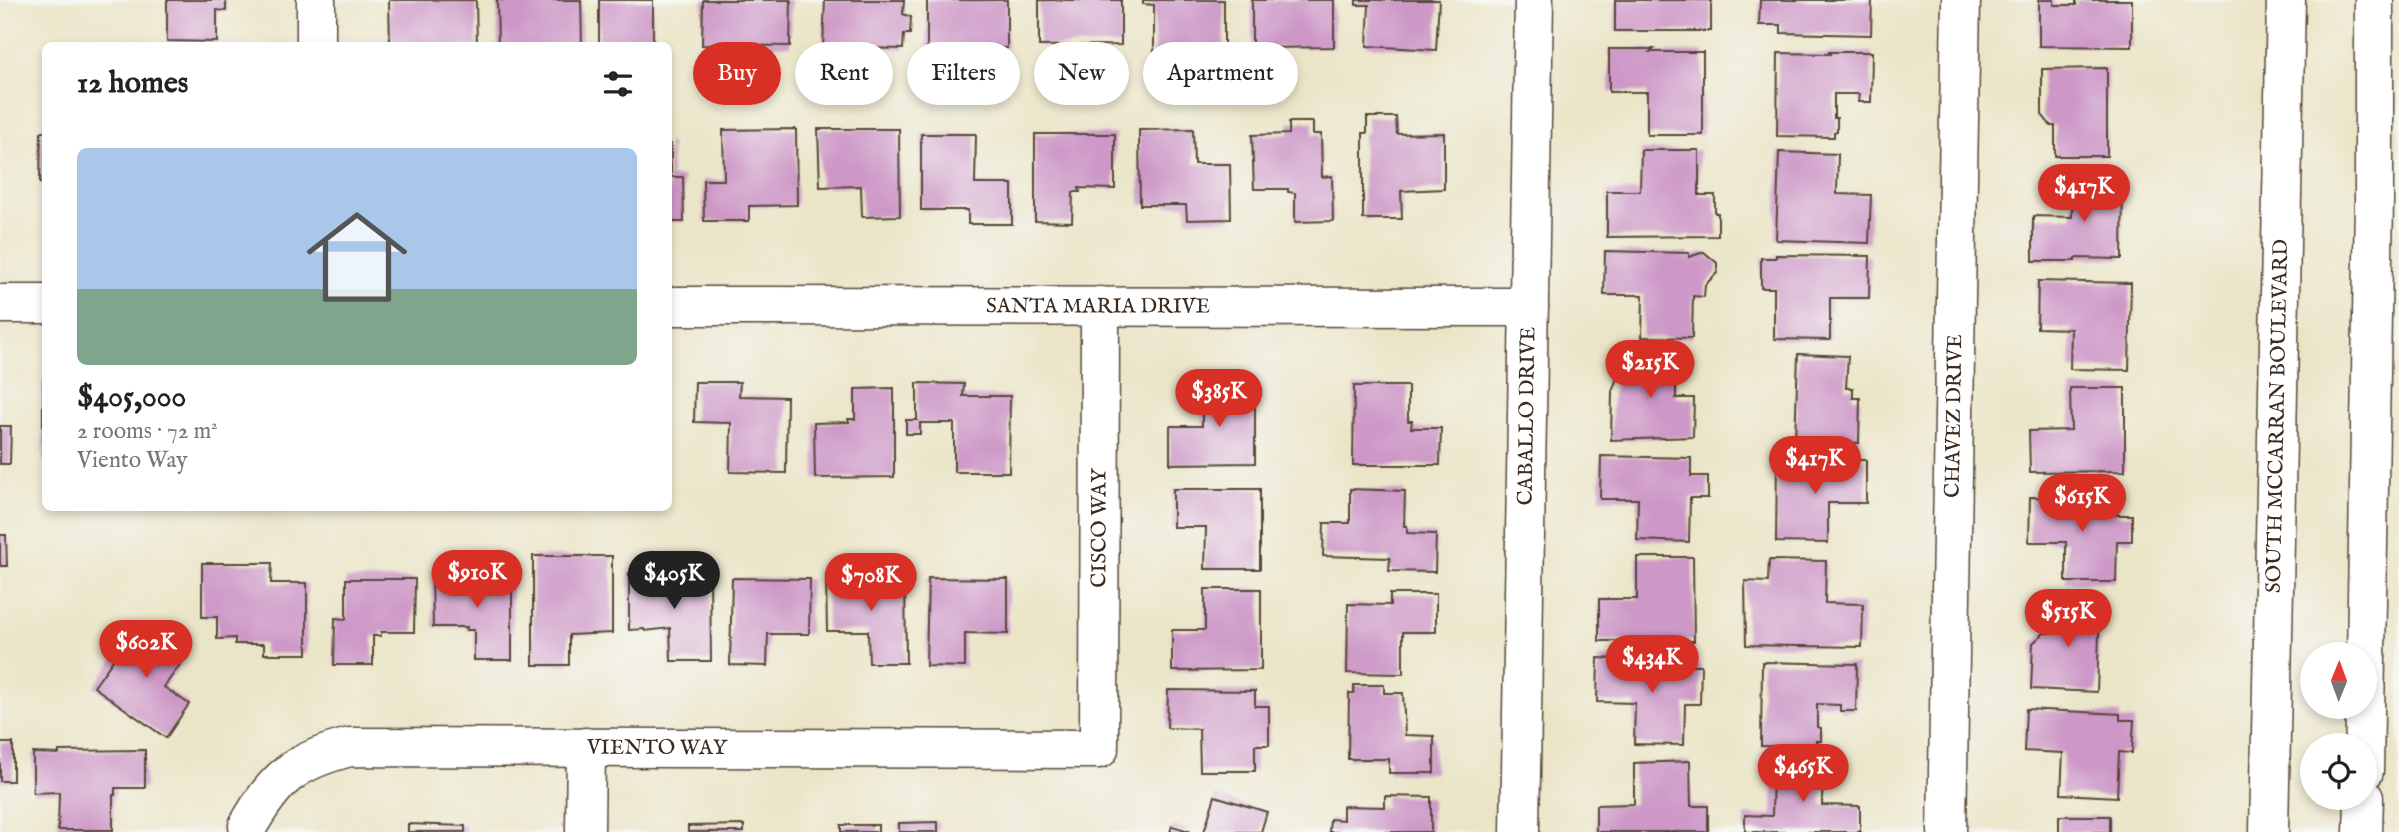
<!DOCTYPE html>
<meta charset="utf-8">
<style>
:root{--surface:#fff;--page:#f2f2f2;--text:#222;--muted:#767676;--line:#e0e0e0;--accent:#d93025}
body{margin:0;font-family:"IM FELL English",serif;background:var(--page);color:var(--text);height:100vh;display:flex;flex-direction:column;font-size:26px;white-space:nowrap}
*{box-sizing:border-box;margin:0}
p{font-size:23px;color:var(--muted)}
.icon{flex:none;width:38px;height:38px;fill:none;stroke:currentColor;stroke-width:2;stroke-linecap:round;stroke-linejoin:round}
.map{position:relative;flex:1;overflow:hidden}
.details{position:absolute;left:42px;top:42px;width:630px;height:469px;display:flex;flex-direction:column;background:var(--surface);border-radius:10px;box-shadow:0 4px 10px #0003}
.details>*{flex:none}
.hud{position:absolute;left:693px;top:42px;width:665px;height:63px;display:flex;gap:14px}
.needle{width:46px;rotate:1deg}
.controls{position:absolute;left:2300px;top:642px;display:grid;gap:14px}
.controls a{display:grid;place-items:center;width:77px;height:77px;border-radius:50%;background:var(--surface);box-shadow:0 4px 10px #0003;font-size:35px}
.price{position:absolute;translate:-50% -60px;padding:0 16px;border-radius:24px;background:var(--accent);color:#fff;font-size:23px;line-height:46px;filter:drop-shadow(0 2px 4px #0008)}
.price::after{content:'';position:absolute;left:50%;top:42px;width:21px;height:16px;margin-left:-10px;background:inherit;clip-path:polygon(0 0,100% 0,50% 100%)}
.price.on{background:#222;color:#fff}
ul{padding:0;list-style:none}
li{display:grid;align-content:center;gap:14px;height:371px;padding:0 35px}
li+li{border-top:2px solid var(--line)}
li span{display:grid;place-items:center;height:217px;border-radius:10px;color:#555}
li>.icon{margin-inline-start:auto}
span .icon{width:126px;height:126px;fill:#fffc;stroke-width:1}
li b{font-size:30px}
h2{display:flex;justify-content:space-between;align-items:center;height:84px;padding:0 35px;font-size:30px}
.chip{padding:0 24px;border-radius:32px;background:var(--surface);box-shadow:0 4px 10px #0003;font-size:24px;line-height:63px}
.chip.on{background:var(--accent);color:#fff}
.map>svg:first-child{display:block}
</style>
<div class="map">
<svg width="2399" height="832" viewBox="0 0 2399 832">
<rect width="100%" height="100%" fill="#f6f6f2"/>
<filter id="ink" filterUnits="userSpaceOnUse"><feTurbulence type="fractalNoise" baseFrequency=".0143" numOctaves="2"/><feDisplacementMap in="SourceGraphic" scale="14" xChannelSelector="R" yChannelSelector="G"/><feConvolveMatrix kernelMatrix="1 2 1 2 8 2 1 2 1" color-interpolation-filters="sRGB"/></filter>
<filter id="wash" filterUnits="userSpaceOnUse"><feTurbulence type="fractalNoise" baseFrequency=".00686" numOctaves="4" result="noise"/><feDisplacementMap in="SourceGraphic" scale="28" xChannelSelector="R" yChannelSelector="G"/><feGaussianBlur stdDeviation="1.57" result="paint"/><feColorMatrix in="noise" values="0 0 0 0 0 0 0 0 0 0 0 0 0 0 0 0 0 1.4 0 .05"/><feComposite in="paint" operator="in"/></filter>
<g filter="url(#wash)">
<rect width="100%" height="100%" fill="#ebe5c8"/>
<g id="blocks">
<g fill="#cd98c7">
<path d="M167,0H226V11L217,10V42L167,41Z"/>
<path d="M389,0H476L477,46H390Z"/>
<path d="M497,0H581L582,46H498Z"/>
<rect x="599" y="0" width="54" height="46"/>
<path d="M703,0H791L790,46L702,45Z"/>
<path d="M825,0H904L903,14L911,17L910,34H904L903,49L823,47Z"/>
<rect x="927" y="0" width="80" height="48"/>
<path d="M1039,0H1121V45L1039,46Z"/>
<path d="M1143,0H1224V64L1154,63V5L1143,4Z"/>
<path d="M1252,0H1334V47L1252,48Z"/>
<path d="M1356,0H1439L1436,50L1367,46L1369,5H1356Z"/>
<rect x="1615" y="0" width="96" height="31"/>
<path d="M1760,0H1872L1871,35L1781,33V25H1759Z"/>
<path d="M2039,0H2054V5H2076V0H2132V47L2039,46Z"/>
<path d="M1609,49H1654L1650,52H1703V135H1647V92H1609Z"/>
<path d="M1829,52H1872L1871,102H1858L1859,94H1834V118H1837V131L1834,132V137L1777,136L1778,53L1830,54Z"/>
<path d="M2107,68V156H2055V126H2051L2042,115V69Z"/>
<path d="M1367,117H1396L1397,134L1444,133V189L1401,191L1402,219H1363V133H1367Z"/>
<path d="M1289,122H1313V134H1321L1322,177L1332,176L1333,221L1295,222V193L1288,192V189H1254L1252,135L1289,134Z"/>
<path d="M796,129L797,205L749,206V221H704L703,180H724L723,130Z"/>
<path d="M818,129H899L900,216L862,217L861,186L820,187Z"/>
<path d="M1193,129L1194,164H1230L1231,219L1187,220L1186,205H1140L1139,130Z"/>
<path d="M41,132H46V183H40Z"/>
<path d="M921,134H976L975,184H1012V224H968V210H921Z"/>
<path d="M1035,134H1115V189L1079,188L1080,192H1073L1072,222L1035,221Z"/>
<path d="M668,144H671V177H683L684,222H668Z"/>
<path d="M1641,150H1699V195H1715V213H1718V236L1607,237V191H1640Z"/>
<path d="M1779,152L1838,154L1837,194L1871,195L1869,243L1776,240Z"/>
<path d="M2072,177L2123,178L2122,259L2075,258V261H2033V216L2072,217Z"/>
<path d="M1605,251L1689,253V257L1704,252L1717,263V273L1705,285L1704,297L1693,296L1692,338L1642,337L1643,295H1604Z"/>
<path d="M1776,255L1870,256L1869,298H1830V340L1774,339V288H1761V258H1776Z"/>
<path d="M2038,281L2131,283L2129,370L2070,369L2071,329L2037,328Z"/>
<path d="M1626,353L1676,354V398H1694L1693,437L1611,440L1612,392Z"/>
<path d="M1798,354L1848,356L1846,388H1853V398H1860L1859,443L1795,441Z"/>
<rect x="43" y="380" width="3" height="76"/>
<path d="M695,382H740L739,396L787,397L786,473L730,472L731,423L694,422Z"/>
<path d="M917,383L964,384L963,396H1010L1009,472H954V423H920V434H906V420H917Z"/>
<path d="M1255,384V463L1170,464V426H1202V385Z"/>
<path d="M1354,386H1408V421H1412L1411,428H1441L1440,465H1353Z"/>
<path d="M894,388V477L815,478L814,423L849,422L848,419H855V389Z"/>
<path d="M2070,388H2125V471L2030,472L2029,431L2071,430Z"/>
<path d="M0,426H11L10,464H0Z"/>
<path d="M1601,456L1691,458V476H1708V498H1690L1689,542L1637,540L1638,499H1600Z"/>
<path d="M1777,459L1866,460V503H1828V543L1776,542Z"/>
<path d="M1173,489H1260V569H1205L1206,527H1173Z"/>
<path d="M1350,489L1405,491L1404,526H1407V533L1436,534L1435,572L1389,571L1390,558L1323,556L1324,523H1350Z"/>
<path d="M2030,497L2117,499V515H2132V541H2117L2116,582H2066V542H2029Z"/>
<path d="M0,535H6L7,566H0Z"/>
<path d="M533,556H612V633L569,635V665H533Z"/>
<path d="M1637,557H1693L1694,641H1599V599H1637Z"/>
<path d="M1769,560L1826,561L1825,603L1863,604L1862,647L1746,645L1745,581L1768,582Z"/>
<path d="M202,563H272L271,583H307V654H264V644H235V638L217,639V617H202Z"/>
<path d="M512,572V660H474V630H466L467,627H433L432,573Z"/>
<path d="M710,572L711,661H671L670,628L645,631L644,629L629,630V573Z"/>
<path d="M905,575L906,663H869L868,631H827L826,577Z"/>
<path d="M732,578L810,579L809,634H768L767,666L730,665Z"/>
<path d="M928,578L1008,579V634L965,633V667L926,666Z"/>
<path d="M346,579H415L414,632H381V636H373V665H334L335,618L346,619Z"/>
<path d="M1205,589H1261V670L1172,671V630H1205Z"/>
<path d="M1390,594H1436V632H1403V674L1347,673L1348,604L1390,605Z"/>
<path d="M2049,601L2100,603L2097,692L2031,689L2033,643L2044,633H2048Z"/>
<path d="M140,622L187,655L164,687L189,704L166,738L94,687Z"/>
<path d="M1598,658L1686,662V665H1701L1700,704H1685L1684,745L1634,744L1635,703L1597,702Z"/>
<path d="M1762,662L1857,664L1856,711H1840V705L1817,704V727L1821,728V741H1816V747L1761,746Z"/>
<path d="M1354,685H1384V693H1403L1405,735L1434,736V773H1389V759H1348L1349,693H1354Z"/>
<path d="M1168,690L1255,691V706H1269V745H1255V771H1200L1199,729L1167,728Z"/>
<path d="M2026,709L2120,714V720H2134L2132,753L2119,752L2117,797L2061,794L2063,753L2024,751Z"/>
<rect x="0" y="743" width="13" height="38"/>
<path d="M145,750V788H115V795H113V830H58L59,792L33,793V753L59,754V751Z"/>
<path d="M1690,761L1691,806H1708V832H1596V805L1634,804V763Z"/>
<path d="M1773,763L1823,764L1822,805L1860,806V832H1745V815L1772,816Z"/>
<path d="M1215,796L1267,812L1261,832H1204Z"/>
<path d="M1385,796L1431,797V832H1329L1330,819L1343,820V806L1385,807Z"/>
<rect x="2059" y="816" width="51" height="16"/>
<path d="M938,822V832H899V823Z"/>
<path d="M408,824L465,826V832H408Z"/>
<path d="M744,825V832H688V826Z"/>
<rect x="841" y="825" width="37" height="7"/>
<path d="M1172,826L1189,831L1188,832H1170Z"/>
</g>
</g>
</g>
<g filter="url(#ink)">
<use href="#blocks" fill-opacity="0" stroke="#554638" stroke-width="2"/>
<g fill="none" stroke-linecap="round" stroke-linejoin="round">
<g stroke="#554638" stroke-width="41">
<g id="minor">
<path d="M316,46V0"/>
<path d="M0,304H46"/>
<path id="s1" d="M668,306L1529,307"/>
<path id="s2" d="M248,826C276,777 295,761 350,747L1099,749L1100,306"/>
<path d="M585,832L586,747"/>
<path id="s3" d="M1520,832L1534,0"/>
<path id="s4" d="M1947,832L1961,0"/>
</g>
</g>
<g stroke="#554638" stroke-width="41">
<g id="major">
<path d="M2364,771L2374,201V0"/>
<path id="s5" d="M2269,832L2286,0"/>
<path d="M2363,832L2364,798"/>
</g>
</g>
<use href="#minor" stroke="#fff" stroke-width="38"/>
<use href="#major" stroke="#fff" stroke-width="38"/>
</g>
</g>
<g text-anchor="middle" dominant-baseline="central" stroke-width="5" stroke-linejoin="round" paint-order="stroke">
<g font-size="21" fill="#3b2a1e" stroke="#f6f6f2">
<text stroke="none"><textPath href="#s1" startOffset="430">SANTA MARIA DRIVE</textPath></text>
<text stroke="none"><textPath href="#s3" startOffset="416">CABALLO DRIVE</textPath></text>
<text stroke="none"><textPath href="#s4" startOffset="416">CHAVEZ DRIVE</textPath></text>
<text stroke="none"><textPath href="#s5" startOffset="416">SOUTH MCCARRAN BOULEVARD</textPath></text>
<text stroke="none"><textPath href="#s2" startOffset="1104">CISCO WAY</textPath></text>
<text stroke="none"><textPath href="#s2" startOffset="441">VIENTO WAY</textPath></text>
</g>
</g>
</svg>
<div class="controls">
<a><svg class="needle" viewBox="-14 -14 28 28"><path d="M0-13l5 13h-10z" fill="#e53935"/><path d="M0 13l5-13h-10z" fill="#767676"/></svg></a>
<a><svg class="icon" aria-label="locate" viewBox="0 0 24 24"><circle cx="12" cy="12" r="6"/><path d="M12 2v4M12 18v4M2 12h4M18 12h4"/></svg></a>
</div>
<b class="price" style="left:2084px;top:224px">$417K</b>
<b class="price" style="left:1650px;top:400px">$215K</b>
<b class="price" style="left:1219px;top:429px">$385K</b>
<b class="price" style="left:1815px;top:496px">$417K</b>
<b class="price" style="left:2082px;top:534px">$615K</b>
<b class="price" style="left:477px;top:610px">$910K</b>
<b class="price on" style="left:674px;top:611px">$405K</b>
<b class="price" style="left:871px;top:613px">$708K</b>
<b class="price" style="left:2068px;top:649px">$515K</b>
<b class="price" style="left:146px;top:680px">$602K</b>
<b class="price" style="left:1652px;top:695px">$434K</b>
<b class="price" style="left:1803px;top:804px">$465K</b>
<div class="hud">
<a class="chip on">Buy</a>
<a class="chip">Rent</a>
<a class="chip">Filters</a>
<a class="chip">New</a>
<a class="chip">Apartment</a>
</div>
<section class="details">
<h2>12 homes<svg class="icon" aria-label="filters" viewBox="0 0 24 24"><path d="M4 7h16M4 17h16"/><circle cx="9" cy="7" r="2"/><circle cx="15" cy="17" r="2"/></svg></h2>
<ul>
<li><span style="background:linear-gradient(#a9c7e8 65%,#7fa58c 0)"><svg class="icon" aria-label="home" viewBox="0 0 24 24"><path d="M3 11l9-7 9 7M6 9v11h12V9"/></svg></span><div><b>$405,000</b><p>2 rooms · 72 m²</p><p>Viento Way</p></div></li>
</ul>
</section>
</div>
